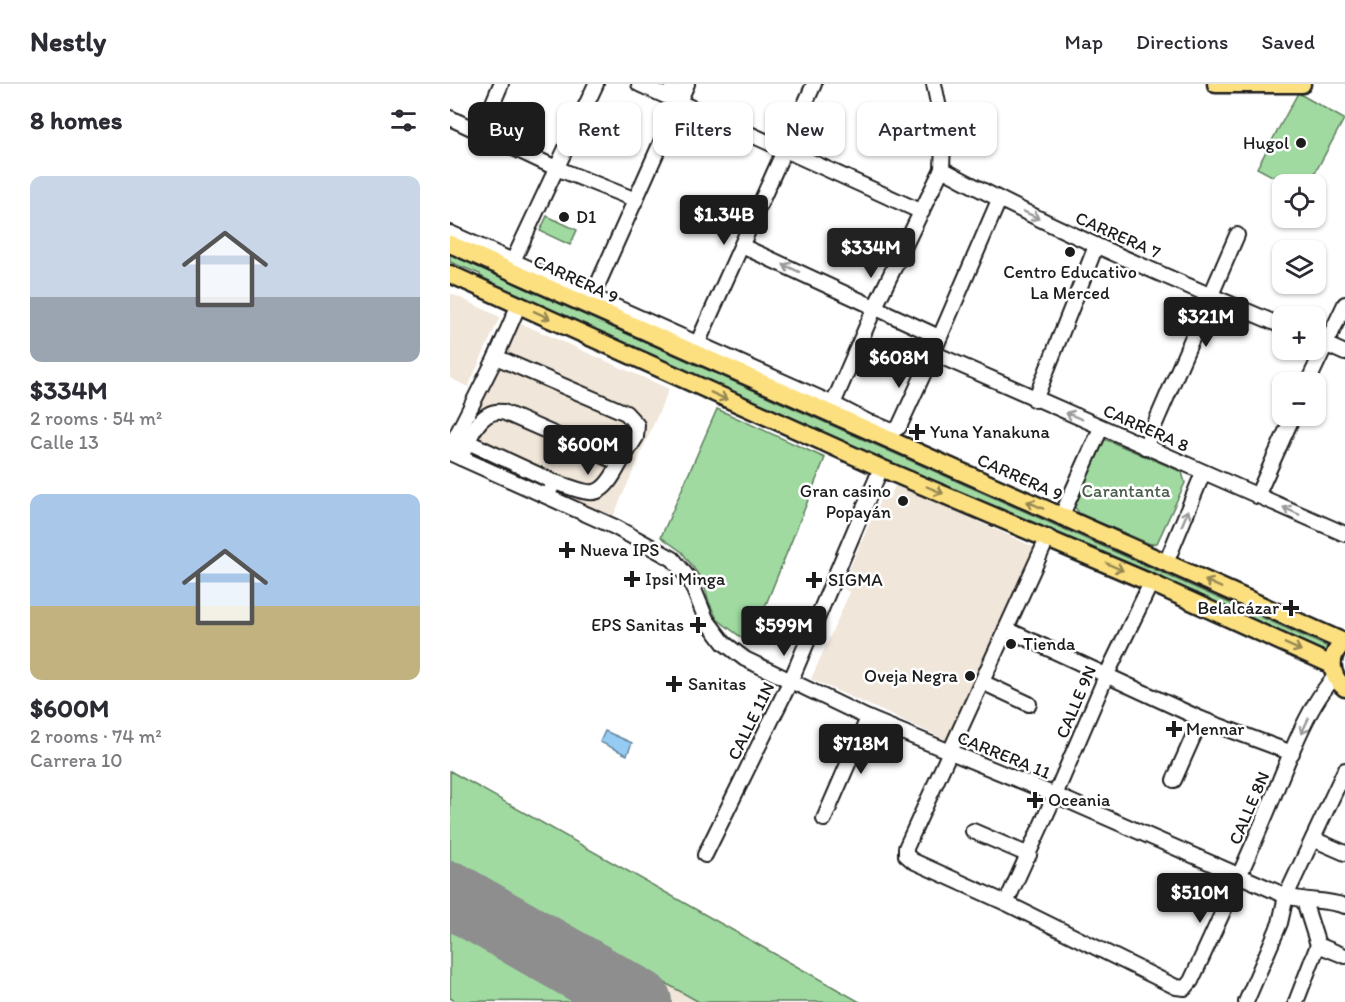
<!DOCTYPE html>
<meta charset="utf-8">
<style>
:root{--surface:#fff;--page:#f2f2f3;--text:#2b2b33;--muted:#7c7c81;--line:#e1e1e2;--accent:#1c1c1c}
body{margin:0;font-family:Itim,sans-serif;background:var(--page);color:var(--text);height:100vh;display:flex;flex-direction:column;font-size:22px;white-space:nowrap}
*{box-sizing:border-box;margin:0}
p{font-size:20px;color:var(--muted)}
.icon{flex:none;width:33px;height:33px;fill:none;stroke:currentColor;stroke-width:2;stroke-linecap:round;stroke-linejoin:round}
.map{position:relative;flex:1;overflow:hidden}
.details{display:flex;flex-direction:column;background:var(--surface);width:450px}
.details>*{flex:none}
.guide{position:absolute;left:18px;top:18px;width:570px;height:54px;display:flex;gap:12px}
.buttons{position:absolute;left:822px;top:90px;display:grid;gap:12px}
.buttons a{display:grid;place-items:center;width:54px;height:54px;border-radius:12px;background:var(--surface);box-shadow:0 2px 4px #0004;font-size:30px}
.price{position:absolute;translate:-50% -51px;padding:0 14px;border-radius:6px;background:var(--accent);color:#fff;font-size:20px;line-height:39px;filter:drop-shadow(0 2px 3px #0008)}
.price::after{content:'';position:absolute;left:50%;top:36px;width:18px;height:14px;margin-left:-9px;background:inherit;clip-path:polygon(0 0,100% 0,50% 100%)}
.price.active{background:#222;color:#fff}
ul{padding:0;list-style:none}
li{display:grid;align-content:center;gap:12px;height:318px;padding:0 30px}
li span{display:grid;place-items:center;height:186px;border-radius:12px;color:#555}
li>.icon{margin-inline-start:auto}
span .icon{width:108px;height:108px;fill:#fffc;stroke-width:1}
li b{font-size:26px}
h2{display:flex;justify-content:space-between;align-items:center;height:72px;padding:0 30px;font-size:26px}
.tag{padding:0 21px;border-radius:12px;background:var(--surface);box-shadow:0 2px 4px #0004;font-size:21px;line-height:54px}
.tag.active{background:var(--accent);color:#fff}
header{display:flex;align-items:center;gap:36px;box-sizing:border-box;height:84px;padding:0 30px;background:var(--surface);border-bottom:2px solid var(--line)}
header strong{font-size:28px}
nav{display:flex;gap:33px;margin-inline-start:auto;font-size:21px}
main{display:flex;flex:1;min-height:0}
.map>svg:first-child{display:block}
</style>
<header>
<strong>Nestly</strong>
<nav><a>Map</a><a>Directions</a><a>Saved</a></nav>
</header>
<main>
<section class="details">
<h2>8 homes<svg class="icon" aria-label="filters" viewBox="0 0 24 24"><path d="M4 7h16M4 17h16"/><circle cx="9" cy="7" r="2"/><circle cx="15" cy="17" r="2"/></svg></h2>
<ul>
<li><span style="background:linear-gradient(#c9d6e8 65%,#9aa5b1 0)"><svg class="icon" aria-label="home" viewBox="0 0 24 24"><path d="M3 11l9-7 9 7M6 9v11h12V9"/></svg></span><div><b>$334M</b><p>2 rooms · 54 m²</p><p>Calle 13</p></div></li>
<li><span style="background:linear-gradient(#a9c7e8 60%,#c2b280 0)"><svg class="icon" aria-label="home" viewBox="0 0 24 24"><path d="M3 11l9-7 9 7M6 9v11h12V9"/></svg></span><div><b>$600M</b><p>2 rooms · 74 m²</p><p>Carrera 10</p></div></li>
</ul>
</section>
<div class="map">
<svg width="895" height="918" viewBox="0 0 895 918">
<rect width="100%" height="100%" fill="#fff"/>
<filter id="ink" filterUnits="userSpaceOnUse"><feTurbulence type="fractalNoise" baseFrequency=".0167" numOctaves="2"/><feDisplacementMap in="SourceGraphic" scale="12" xChannelSelector="R" yChannelSelector="G"/><feConvolveMatrix kernelMatrix="1 2 1 2 8 2 1 2 1" color-interpolation-filters="sRGB"/></filter>
<g filter="url(#ink)">
<g fill="#f0e6d9">
<path d="M0,209L50,233L18,303L0,294Z"/>
<path d="M68,238L219,305L163,433L6,364Z"/>
<path d="M446,400L586,464L499,657L361,595L400,508L391,503L432,412L439,415Z"/>
<path d="M0,687L281,844L410,918H7L0,914Z"/>
</g>
<g fill="#a0daa1" stroke="#5e7b5e" stroke-width="1.5">
<path d="M848,9L894,35L859,100H837L807,84Z"/>
<path d="M97,132L127,146L120,161L90,147Z"/>
<path d="M0,168L72,203L878,563L876,568L419,370L67,211L30,192V190L0,178Z"/>
<path d="M267,325L375,374L300,560L267,535L259,518L253,497L232,468L211,453Z"/>
<path d="M652,356H657L732,388L735,399L707,459L700,460L630,430L623,421Z"/>
<path d="M0,687L410,918H249L0,778Z"/>
<path d="M0,838L140,918L5,917L0,914Z"/>
</g>
<path fill="#96ccf4" stroke="#65869e" stroke-width="1.5" d="M155,647L182,659L177,671L150,658Z"/>
<g fill="none" stroke-linecap="round" stroke-linejoin="round">
<path stroke="#8e8e8e" stroke-width="66" d="M0,810L189,918"/>
<g stroke="#1c1c1c" stroke-width="18">
<g id="minor">
<path d="M189,0L472,128"/>
<path d="M221,0L226,18"/>
<path d="M0,34L106,84L186,116"/>
<path d="M31,47L51,0"/>
<path d="M492,85C602,145 717,193 832,242"/>
<path d="M0,149L383,320L430,344"/>
<path d="M292,162L489,253"/>
<path d="M63,177L146,0"/>
<path d="M139,220L237,0"/>
<path d="M866,256L895,269"/>
<path d="M244,267L364,0"/>
<path d="M483,269L895,450"/>
<path d="M858,298L895,220"/>
<path d="M585,316L646,162"/>
<path d="M383,320L425,223L492,85L493,58L490,29L484,0"/>
<path d="M423,339L442,347L449,343L483,269L549,116"/>
<path d="M18,358L104,398L97,412"/>
<path d="M695,363L787,151"/>
<path d="M0,364L46,273L69,220"/>
<path d="M0,369L165,443L223,475L240,496L256,535L274,559L295,575L418,634L605,711L836,812C856,818 876,815 895,822"/>
<path d="M11,374C18,357 29,324 53,328L170,379L186,353L187,341L176,329L46,273"/>
<path d="M104,398C143,410 149,419 170,379"/>
<path d="M807,412L843,332"/>
<path d="M611,433L651,344"/>
<path d="M598,453L456,764V771L463,777L556,819L726,903L735,904L741,897C767,841 793,785 817,728C833,690 856,622 885,593"/>
<path d="M716,479L753,389"/>
<path d="M556,545L751,635L842,669"/>
<path d="M532,598L579,620"/>
<path d="M724,696L751,635"/>
<path d="M374,735L418,634"/>
<path d="M523,747L579,771"/>
<path d="M863,755L895,769"/>
<path d="M255,771L341,596L431,384"/>
<path d="M556,819L605,711L657,590L701,499"/>
<path d="M868,861L895,872"/>
<path d="M796,918L830,839L836,812L895,686"/>
<path d="M846,918L868,861L854,817"/>
</g>
</g>
<g stroke="#1c1c1c" stroke-width="21">
<g id="major">
<path d="M766,0H852"/>
<path d="M0,160L894,558"/>
<path d="M0,190L431,384L701,499L882,581"/>
<path d="M895,558C878,570 879,591 895,604"/>
</g>
</g>
<use href="#minor" stroke="#fff" stroke-width="14"/>
<use href="#major" stroke="#fce080" stroke-width="16"/>
</g>
<defs><path id="oneway-shaft" d="M-6 0H5M1.5-3L5.5 0L1.5 3" fill="none" stroke-width="1.6" stroke-linecap="round" stroke-linejoin="round" transform="scale(1.5)"/></defs>
<g stroke="#999">
<use href="#oneway-shaft" transform="translate(581 131) rotate(25)"/>
<use href="#oneway-shaft" transform="translate(341 184) rotate(-155)"/>
<use href="#oneway-shaft" transform="translate(624 332) rotate(-157)"/>
<use href="#oneway-shaft" transform="translate(841 427) rotate(-156)"/>
<use href="#oneway-shaft" transform="translate(735 434) rotate(-67)"/>
<use href="#oneway-shaft" transform="translate(855 642) rotate(115)"/>
</g>
<g stroke="#978853">
<use href="#oneway-shaft" transform="translate(92 231) rotate(25)"/>
<use href="#oneway-shaft" transform="translate(269 312) rotate(24)"/>
<use href="#oneway-shaft" transform="translate(485 406) rotate(23)"/>
<use href="#oneway-shaft" transform="translate(585 421) rotate(-156)"/>
<use href="#oneway-shaft" transform="translate(665 483) rotate(24)"/>
<use href="#oneway-shaft" transform="translate(763 500) rotate(-156)"/>
<use href="#oneway-shaft" transform="translate(843 563) rotate(24)"/>
</g>
</g>
<g fill="#1c1c1c" stroke="#fff" stroke-width="2">
<circle cx="851" cy="59" r="6"/>
<circle cx="114" cy="133" r="6"/>
<circle cx="620" cy="168" r="6"/>
<path d="M464 339h6v6h6v6h-6v6h-6v-6h-6v-6h6z"/>
<circle cx="453" cy="417" r="6"/>
<path d="M114 457h6v6h6v6h-6v6h-6v-6h-6v-6h6z"/>
<path d="M179 486h6v6h6v6h-6v6h-6v-6h-6v-6h6z"/>
<path d="M361 487h6v6h6v6h-6v6h-6v-6h-6v-6h6z"/>
<path d="M838 515h6v6h6v6h-6v6h-6v-6h-6v-6h6z"/>
<path d="M245 532h6v6h6v6h-6v6h-6v-6h-6v-6h6z"/>
<circle cx="561" cy="560" r="6"/>
<circle cx="520" cy="592" r="6"/>
<path d="M221 591h6v6h6v6h-6v6h-6v-6h-6v-6h6z"/>
<path d="M721 636h6v6h6v6h-6v6h-6v-6h-6v-6h6z"/>
<path d="M582 707h6v6h6v6h-6v6h-6v-6h-6v-6h6z"/>
</g>
<g text-anchor="middle" dominant-baseline="central" stroke-width="5" stroke-linejoin="round" paint-order="stroke">
<g font-size="18" fill="#1c1c1c" stroke="#fff" text-anchor="start">
<text x="839" y="59" text-anchor="end">Hugol</text>
<text x="126" y="133">D1</text>
<text x="620" y="188" text-anchor="middle">Centro Educativo<tspan x="620" dy="21">La Merced</tspan></text>
<text x="480" y="348">Yuna Yanakuna</text>
<text x="441" y="407" text-anchor="end">Gran casino<tspan x="441" dy="21">Popayán</tspan></text>
<text x="130" y="466">Nueva IPS</text>
<text x="195" y="495">Ipsi Minga</text>
<text x="378" y="496">SIGMA</text>
<text x="829" y="524" text-anchor="end">Belalcázar</text>
<text x="234" y="541" text-anchor="end">EPS Sanitas</text>
<text x="573" y="560">Tienda</text>
<text x="508" y="592" text-anchor="end">Oveja Negra</text>
<text x="238" y="600">Sanitas</text>
<text x="736" y="645">Mennar</text>
<text x="598" y="716">Oceania</text>
</g>
<g font-size="18" fill="#1c1c1c" stroke="#fff">
<text transform="translate(668 151) rotate(24)">CARRERA 7</text>
<text transform="translate(126 195) rotate(25)">CARRERA 9</text>
<text transform="translate(696 344) rotate(24)">CARRERA 8</text>
<text transform="translate(570 393) rotate(24)">CARRERA 9</text>
<text transform="translate(626 618) rotate(-67)">CALLE 9N</text>
<text transform="translate(301 637) rotate(-64)">CALLE 11N</text>
<text transform="translate(554 671) rotate(22)">CARRERA 11</text>
<text transform="translate(799 724) rotate(-67)">CALLE 8N</text>
</g>
<g font-size="18" fill="#4a5e4b" stroke="#fff">
<text x="676" y="407">Carantanta</text>
</g>
</g>
</svg>
<div class="buttons">
<a><svg class="icon" aria-label="locate" viewBox="0 0 24 24"><circle cx="12" cy="12" r="6"/><path d="M12 2v4M12 18v4M2 12h4M18 12h4"/></svg></a>
<a><svg class="icon" aria-label="layers" viewBox="0 0 24 24"><path d="M12 4l9 5-9 5-9-5zM3 14l9 5 9-5"/></svg></a>
<a>+</a>
<a>−</a>
</div>
<b class="price" style="left:274px;top:162px">$1.34B</b>
<b class="price active" style="left:421px;top:195px">$334M</b>
<b class="price" style="left:756px;top:264px">$321M</b>
<b class="price" style="left:449px;top:305px">$608M</b>
<b class="price" style="left:138px;top:392px">$600M</b>
<b class="price" style="left:334px;top:573px">$599M</b>
<b class="price" style="left:411px;top:691px">$718M</b>
<b class="price" style="left:750px;top:840px">$510M</b>
<div class="guide">
<a class="tag active">Buy</a>
<a class="tag">Rent</a>
<a class="tag">Filters</a>
<a class="tag">New</a>
<a class="tag">Apartment</a>
</div>
</div>
</main>
